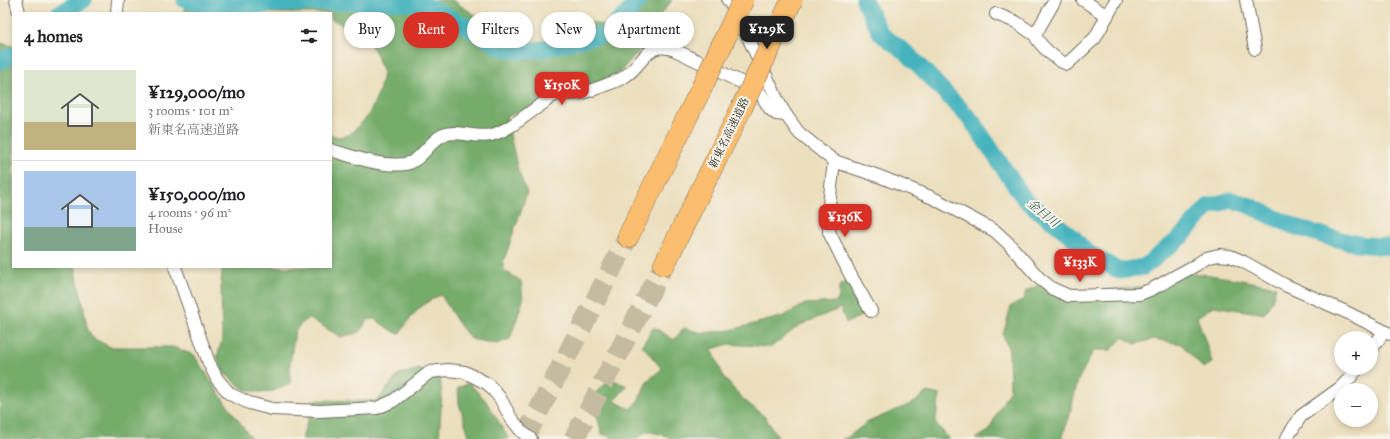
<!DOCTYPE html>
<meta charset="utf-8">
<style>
:root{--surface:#fff;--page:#f2f2f2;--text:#202124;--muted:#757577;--line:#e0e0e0;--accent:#d93025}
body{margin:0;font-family:"IM FELL Great Primer","Noto Serif JP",serif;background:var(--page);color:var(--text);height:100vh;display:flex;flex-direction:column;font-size:15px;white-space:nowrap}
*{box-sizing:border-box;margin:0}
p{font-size:13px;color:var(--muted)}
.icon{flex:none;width:22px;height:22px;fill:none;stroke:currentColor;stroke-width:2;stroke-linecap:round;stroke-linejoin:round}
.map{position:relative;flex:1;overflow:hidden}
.panel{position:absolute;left:12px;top:12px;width:320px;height:256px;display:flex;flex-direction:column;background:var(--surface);border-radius:0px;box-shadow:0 2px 6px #0003}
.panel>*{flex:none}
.top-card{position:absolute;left:344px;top:12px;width:380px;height:36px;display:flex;gap:8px}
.fabs{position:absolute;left:1334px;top:331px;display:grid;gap:8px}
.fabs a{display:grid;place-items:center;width:44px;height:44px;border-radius:50%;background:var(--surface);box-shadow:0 2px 6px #0003;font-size:20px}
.price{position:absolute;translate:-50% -34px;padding:0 9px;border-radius:8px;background:var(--accent);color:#fff;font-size:13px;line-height:26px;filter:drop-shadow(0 1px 2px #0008)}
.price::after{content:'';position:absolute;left:50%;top:24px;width:12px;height:9px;margin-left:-6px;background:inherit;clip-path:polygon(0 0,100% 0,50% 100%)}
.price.active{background:#222;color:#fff}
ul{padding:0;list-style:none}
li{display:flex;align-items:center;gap:12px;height:100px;padding:0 12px}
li+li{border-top:1px solid var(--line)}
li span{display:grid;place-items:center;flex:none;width:112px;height:80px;border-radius:0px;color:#555}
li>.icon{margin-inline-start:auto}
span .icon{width:48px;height:48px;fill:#fffc;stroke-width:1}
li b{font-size:17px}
h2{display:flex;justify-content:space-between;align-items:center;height:48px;padding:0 12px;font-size:17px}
.tag{padding:0 14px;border-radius:18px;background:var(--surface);box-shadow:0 2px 6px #0003;font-size:14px;line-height:36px}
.tag.active{background:var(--accent);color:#fff}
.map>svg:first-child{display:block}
</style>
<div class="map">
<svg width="1390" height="439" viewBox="0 0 1390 439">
<rect width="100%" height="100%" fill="#f7f3e8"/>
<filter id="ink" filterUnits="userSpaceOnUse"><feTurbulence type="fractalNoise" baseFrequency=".025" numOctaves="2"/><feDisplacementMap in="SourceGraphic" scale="8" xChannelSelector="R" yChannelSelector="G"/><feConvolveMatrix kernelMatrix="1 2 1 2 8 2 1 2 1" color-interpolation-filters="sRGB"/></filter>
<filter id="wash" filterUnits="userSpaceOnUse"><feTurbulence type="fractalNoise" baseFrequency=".012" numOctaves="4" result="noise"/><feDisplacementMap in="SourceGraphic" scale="16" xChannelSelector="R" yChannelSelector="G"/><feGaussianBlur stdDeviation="0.9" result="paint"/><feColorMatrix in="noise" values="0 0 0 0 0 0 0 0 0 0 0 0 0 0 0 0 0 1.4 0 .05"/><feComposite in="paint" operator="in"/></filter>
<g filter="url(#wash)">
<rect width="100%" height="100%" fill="#ecdfbe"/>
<g fill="#74ac6a" stroke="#506c4a">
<path d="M198,0H452L478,17L506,40L517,57L528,60L542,44L583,23H594L608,27L634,0H672L657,20L682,32L672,39L658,40L638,52L618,74L506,117L518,170L527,193L503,263V270L521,281L523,300L510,339L497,344L471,339L459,324L441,295C419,304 413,315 399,334L389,329L375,319L367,320L360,332L341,337L309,318L301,324L295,331L290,365V384L273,391L260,392L245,390L224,373L217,357L222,339L221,283L222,272L221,267H331V135L338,137L349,135L368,116L379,92L383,73L376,53L365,37L331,19V13H185L184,9Z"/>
<path d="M0,43L13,46V267H76V275L83,303L87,328L93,338L110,347H173L194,355L222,398L252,439H0Z"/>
<path d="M1177,272C1211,274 1243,280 1276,287L1272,301L1264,314L1214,306L1197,317L1209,352L1212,363L1203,368L1181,344L1154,339L1135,344L1123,337L1111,350H1094L1078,380L1069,418L1061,439H975L989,431L998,411L1010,390L1009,350L1003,335L1011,306L1024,300L1026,291L1044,283L1057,296L1147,286Z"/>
<path d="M849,280L868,313L846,323L841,308L800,325L771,347L729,344L712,349L724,378L744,400L765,417L779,439H670L667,436L647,431L636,439H618L602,434L597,416L594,394L611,379L627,386L614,401L630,409L639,400L647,381L662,369L642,345L654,327L674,340L684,328L702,333L731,330L784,316L805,304L837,302L839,296V286Z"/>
<path d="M421,369L440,379L442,393L439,439H302L313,400L377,401L399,374Z"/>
<path d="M469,383L486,401L509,439H470L459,403L458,388Z"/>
<path d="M927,392L940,395L935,423L950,439H842L847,438L866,423L915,402Z"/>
</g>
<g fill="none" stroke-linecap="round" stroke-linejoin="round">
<g stroke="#44b3be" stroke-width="17">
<path d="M185,0L242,7L274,4L388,1L407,3L427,6L466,26L500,47L517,51L543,49L608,33L640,0"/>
<path d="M864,0L881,34L909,55L972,121L1025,200L1073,237L1084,250L1119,271L1144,267L1181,237L1209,206L1232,200L1248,205L1293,226L1325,236L1358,244L1390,247"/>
<path d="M59,13L84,0"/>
<path d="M0,61L13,55"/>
</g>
</g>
</g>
<g filter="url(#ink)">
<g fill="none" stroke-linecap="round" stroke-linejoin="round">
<g stroke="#c5bba1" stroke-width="21" stroke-dasharray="21 10" stroke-linecap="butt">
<path d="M524,439L628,237"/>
<path d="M574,439L664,265"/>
</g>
<g stroke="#6f6a5e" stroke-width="14">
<g id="street">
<path d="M16,0L19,13"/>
<path d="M728,0L737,14L780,105L786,115L799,133L834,161L881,177L933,198L995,231L1008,243L1040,279L1053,289L1069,296L1140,294L1152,289L1196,265L1206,258L1219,255L1230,256L1244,262L1285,285L1346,312L1390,334"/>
<path d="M1055,0L1035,35C1039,45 1057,61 1067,64L1095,38L1116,0"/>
<path d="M1083,0L1107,16"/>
<path d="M1246,0L1255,49"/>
<path d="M117,13L118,0"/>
<path d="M996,14L1016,22L1035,35"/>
<path d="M331,150C354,157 381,167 405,164C421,162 428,142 443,135C458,129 475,139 491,135C508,131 527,114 542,104C546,101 550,97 555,95C563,92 573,95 582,93C590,91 618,81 624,77C644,65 646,39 675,50L759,91L770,109L776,114L786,115"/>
<path d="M834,161L829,205V232L851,276L871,311"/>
<path d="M175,267L209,363L217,379L230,394L249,403L272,409L320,411L377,408L393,401L430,372L448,370L465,372L488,384L500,398L511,418L522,432L531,439"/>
<path d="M1371,350L1384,332"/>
<path d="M1286,439L1301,416L1340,388L1350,378L1358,368"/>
</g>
</g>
<g stroke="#6f6a5e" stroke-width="22">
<g id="highway">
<path d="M628,237L701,89"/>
<path d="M664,265L742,107"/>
</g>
</g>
<use href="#street" stroke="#fff" stroke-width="12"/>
<use href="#highway" stroke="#fbbd6e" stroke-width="21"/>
<g stroke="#6f6a5e" stroke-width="22" stroke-linecap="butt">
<g id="highway-bridge">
<path d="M701,89L743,0"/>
<path d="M742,107L792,0"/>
</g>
</g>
<use href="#highway-bridge" stroke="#fbbd6e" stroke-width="21"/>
</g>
</g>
<g text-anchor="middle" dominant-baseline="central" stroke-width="4" stroke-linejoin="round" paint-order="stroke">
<g font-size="11" fill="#2b2b2b" stroke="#f7f3e8">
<text transform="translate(729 133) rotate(-64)">新東名高速道路</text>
</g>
<g font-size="12" font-style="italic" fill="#345b5e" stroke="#f7f3e8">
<text transform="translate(1043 213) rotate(39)">金目川</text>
</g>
</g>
</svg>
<div class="fabs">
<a>+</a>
<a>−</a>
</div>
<b class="price active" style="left:767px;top:50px">¥129K</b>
<b class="price" style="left:562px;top:106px">¥150K</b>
<b class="price" style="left:845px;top:238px">¥136K</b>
<b class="price" style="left:1080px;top:283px">¥133K</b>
<div class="top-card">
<a class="tag">Buy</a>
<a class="tag active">Rent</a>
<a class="tag">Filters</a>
<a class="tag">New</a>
<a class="tag">Apartment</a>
</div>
<section class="panel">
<h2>4 homes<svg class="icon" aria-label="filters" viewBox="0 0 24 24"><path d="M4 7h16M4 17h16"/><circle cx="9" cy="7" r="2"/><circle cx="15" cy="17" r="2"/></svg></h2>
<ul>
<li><span style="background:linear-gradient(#dfe7d0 65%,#c2b280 0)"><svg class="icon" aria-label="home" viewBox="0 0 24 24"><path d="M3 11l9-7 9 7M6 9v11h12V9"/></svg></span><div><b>¥129,000/mo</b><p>3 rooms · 101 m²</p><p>新東名高速道路</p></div></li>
<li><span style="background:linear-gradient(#a9c7e8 70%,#7fa58c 0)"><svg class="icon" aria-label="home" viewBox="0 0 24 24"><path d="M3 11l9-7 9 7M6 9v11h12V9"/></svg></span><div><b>¥150,000/mo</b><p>4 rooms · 96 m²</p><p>House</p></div></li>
</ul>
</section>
</div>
